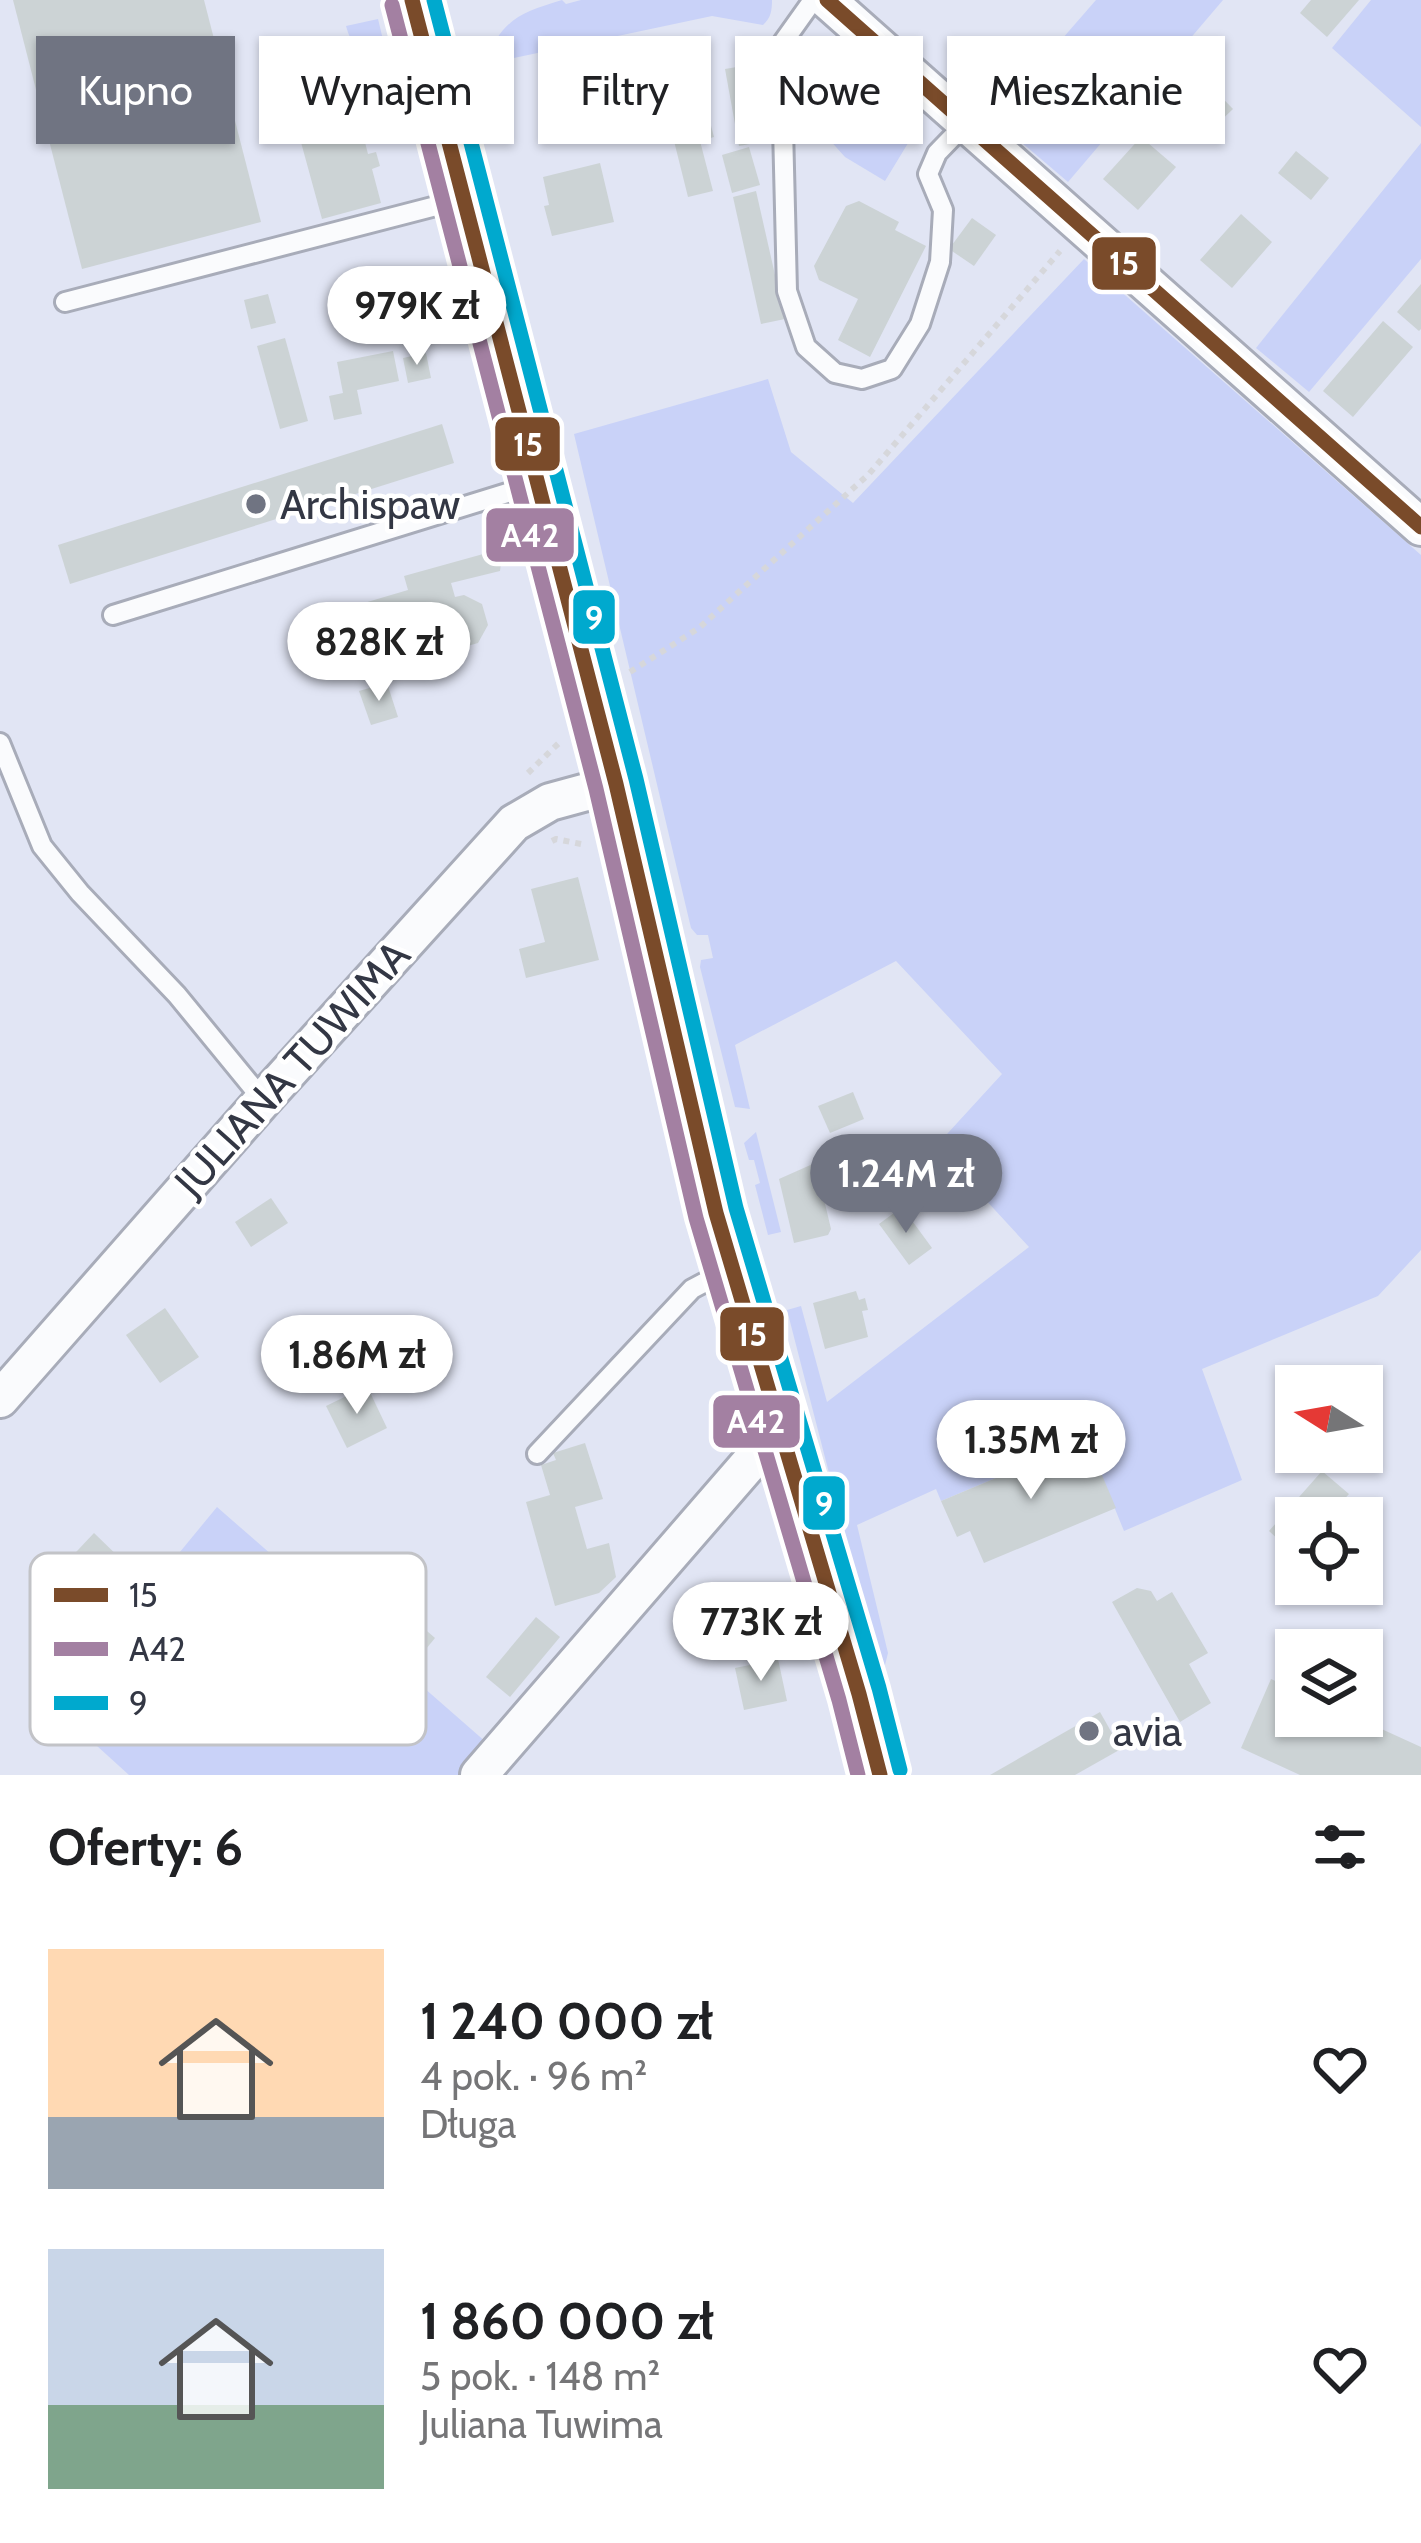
<!DOCTYPE html>
<html lang="pl">
<meta charset="utf-8">
<style>
:root{--surface:#fff;--page:#f2f2f2;--text:#202124;--muted:#757577;--accent:#707482}
body{margin:0;font-family:Cabin,sans-serif;background:var(--page);color:var(--text);height:100vh;display:flex;flex-direction:column;font-size:45px;white-space:nowrap}
*{box-sizing:border-box;margin:0}
p{font-size:39px;color:var(--muted)}
.icon{flex:none;width:66px;height:66px;fill:none;stroke:currentColor;stroke-width:2;stroke-linecap:round;stroke-linejoin:round}
.map{position:relative;height:1775px;overflow:hidden}
.side{display:flex;flex-direction:column;background:var(--surface);flex:1}
.side>*{flex:none}
.guide{position:absolute;left:36px;top:36px;width:1350px;height:108px;display:flex;gap:24px}
.needle{width:78px;rotate:281deg}
.controls{position:absolute;left:1275px;top:1365px;display:grid;gap:24px}
.controls a{display:grid;place-items:center;width:108px;height:108px;border-radius:0px;background:var(--surface);box-shadow:0 3px 9px #0004;font-size:60px}
.price{position:absolute;translate:-50% -102px;padding:0 27px;border-radius:42px;background:#fff;color:#222;font-size:39px;line-height:78px;filter:drop-shadow(0 3px 6px #0008)}
.price::after{content:'';position:absolute;left:50%;top:72px;width:36px;height:27px;margin-left:-18px;background:inherit;clip-path:polygon(0 0,100% 0,50% 100%)}
.price.current{background:var(--accent);color:#fff}
ul{padding:0;list-style:none}
li{display:flex;align-items:center;gap:36px;height:300px;padding:0 48px}
li span{display:grid;place-items:center;flex:none;width:336px;height:240px;border-radius:0px;color:#555}
li>.icon{margin-inline-start:auto}
span .icon{width:144px;height:144px;fill:#fffc;stroke-width:1}
li b{font-size:51px}
h2{display:flex;justify-content:space-between;align-items:center;height:144px;padding:0 48px;font-size:51px}
.tag{padding:0 42px;border-radius:0px;background:var(--surface);box-shadow:0 3px 9px #0004;font-size:42px;line-height:108px}
.tag.current{background:var(--accent);color:#fff}
.map>svg:first-child{display:block}
</style>
<div class="map">
<svg width="1421" height="1775" viewBox="0 0 1421 1775">
<rect width="100%" height="100%" fill="#e1e5f4"/>
<g fill="#c9d2f8">
<path d="M562,0L566,4L581,0H772C772,10 771,18 763,25L712,16L485,64C501,20 519,13 562,0Z"/>
<path d="M1096,0H1223L1068,182L993,118Z"/>
<path d="M1371,0H1421V127L1332,48Z"/>
<path d="M378,19L386,52C363,64 352,47 346,26Z"/>
<path d="M819,37L837,44L914,112L916,130L885,181L845,157L819,128L816,88L802,89L800,51L811,40Z"/>
<path d="M1421,143V259L1309,392L1256,348Z"/>
<path d="M1084,259L1421,555V1250L1378,1296L1202,1369L1242,1480L1124,1531L1087,1440L941,1501L936,1489L857,1525L888,1653L885,1665L879,1667L787,1310L801,1306L827,1402L1029,1247L936,1146L1002,1074L896,961L735,1045L750,1109L735,1107L700,967L701,960L713,958L708,935H697L691,928L574,434L768,379L791,452L853,503Z"/>
<path d="M756,1132L781,1232L768,1235L755,1185L760,1183L754,1160H749L744,1143Z"/>
<path d="M217,1507L487,1743L460,1775H129L53,1706Z"/>
</g>
<g fill="#ccd3d5">
<path d="M13,0H204L261,222L82,269Z"/>
<path d="M1311,0H1359L1327,37L1300,13Z"/>
<path d="M688,38L714,137L700,141L713,191L688,197L670,125L650,130L631,52Z"/>
<path d="M760,63L775,139L739,146L725,69Z"/>
<path d="M1203,78L1233,109L1212,129L1182,98Z"/>
<path d="M359,119L368,154L376,152L380,166L372,169L381,203L322,219L299,135Z"/>
<path d="M1141,137L1176,167L1138,210L1103,179Z"/>
<path d="M749,147L760,185L732,193L722,155Z"/>
<path d="M1296,151L1329,178L1311,200L1278,173Z"/>
<path d="M600,163L614,222L552,236L544,206L549,205L543,177Z"/>
<path d="M756,191L785,319L761,324L733,197Z"/>
<path d="M859,201L899,222L895,230L926,246L870,357L838,340L858,299L819,280L814,266L846,206Z"/>
<path d="M1241,214L1272,242L1232,288L1200,260Z"/>
<path d="M972,218L996,235L974,266L949,249Z"/>
<path d="M1421,284V329L1419,331L1397,312Z"/>
<path d="M268,294L276,323L251,329L244,300Z"/>
<path d="M1383,321L1413,347L1353,417L1323,391Z"/>
<path d="M285,338L308,421L280,429L257,346Z"/>
<path d="M393,351L399,381L357,390L362,414L334,420L329,396L343,393L337,362Z"/>
<path d="M426,353L431,378L408,383L403,358Z"/>
<path d="M442,424L454,463L70,584L58,545Z"/>
<path d="M494,551L502,555L500,571L451,583L455,597L464,595L482,604L488,625L478,643L380,671L377,662L363,666L347,608L408,590L404,576Z"/>
<path d="M387,683L398,717L371,725L359,691Z"/>
<path d="M578,877L599,960L526,978L519,949L545,942L531,889Z"/>
<path d="M853,1092L864,1119L830,1133L818,1106Z"/>
<path d="M842,1151L850,1184L822,1191L831,1229L828,1235L794,1243L779,1179Z"/>
<path d="M271,1198L288,1223L251,1247L235,1222Z"/>
<path d="M902,1207L932,1248L909,1265L879,1224Z"/>
<path d="M856,1291L859,1300L865,1298L868,1310L862,1311L868,1337L825,1349L813,1303Z"/>
<path d="M165,1308L199,1357L160,1383L126,1335Z"/>
<path d="M367,1386L387,1428L347,1448L326,1406Z"/>
<path d="M1087,1440L1116,1508L984,1563L970,1531L957,1537L941,1501Z"/>
<path d="M585,1443L603,1499L575,1507L587,1549L609,1543L616,1577L599,1593L555,1606L526,1502L550,1495L541,1465L556,1460L553,1453Z"/>
<path d="M1322,1471L1349,1494L1327,1518H1296V1555L1269,1531Z"/>
<path d="M94,1533L127,1565L93,1600L61,1568Z"/>
<path d="M1137,1588L1151,1591L1157,1601L1172,1592L1208,1653L1189,1664L1211,1703L1180,1722L1112,1602Z"/>
<path d="M397,1605L435,1638L417,1660L378,1627Z"/>
<path d="M536,1617L560,1637L510,1697L486,1677Z"/>
<path d="M778,1659L787,1701L744,1710L735,1668Z"/>
<path d="M1271,1679L1296,1690V1716H1353L1421,1747V1775H1300L1241,1748Z"/>
<path d="M1100,1712L1121,1749L1075,1775H990Z"/>
</g>
<g fill="none" stroke-linecap="round" stroke-linejoin="round">
<g stroke="#a8acb9" stroke-width="24">
<g id="service">
<path d="M813,0L781,45L787,291L806,347L835,373L862,379L892,369L920,324L940,262L943,210L928,174L937,153L966,123"/>
<path d="M65,302L436,206L462,203"/>
<path d="M113,615L533,485"/>
<path d="M0,743L42,846L80,893L177,995L263,1100"/>
<path d="M537,1454L692,1289L726,1271"/>
</g>
</g>
<g stroke="#a8acb9" stroke-width="42">
<g id="minor">
<path d="M827,0L1421,527"/>
<path d="M0,1399L263,1100L514,823L550,802L616,784"/>
<path d="M479,1775L753,1459L786,1446"/>
</g>
</g>
<g stroke="#c0c2cb" stroke-width="60">
<path id="primary" d="M412,0L616,784L716,1213L859,1694L880,1775"/>
</g>
<g stroke="#d6d7db" stroke-width="6" stroke-dasharray="6 6" stroke-linecap="butt">
<path d="M630,672L699,628L869,474L1060,251"/>
<path d="M528,773L562,740"/>
<path d="M552,841L556,839L586,845"/>
</g>
<use href="#service" stroke="#fafbfd" stroke-width="18"/>
<use href="#minor" stroke="#fafbfd" stroke-width="36"/>
<use href="#primary" stroke="#edeef6" stroke-width="54"/>
<g stroke="#fff" stroke-width="24">
<g id="bus-1">
<path d="M412,0L616,784L716,1213L859,1694L880,1775"/>
<path d="M827,0L1421,527"/>
</g>
</g>
<g stroke="#fff" stroke-width="24">
<path id="bus-2" d="M392,5L596,789L696,1218L839,1700L858,1775"/>
</g>
<g stroke="#fff" stroke-width="24">
<path id="bus-3" d="M434,0L636,779L736,1208L879,1688L900,1770"/>
</g>
<use href="#bus-1" stroke="#7a4b2a" stroke-width="15"/>
<use href="#bus-2" stroke="#a380a2" stroke-width="15"/>
<use href="#bus-3" stroke="#00a9ce" stroke-width="15"/>
</g>
<g fill="#707482" stroke="#fff" stroke-width="4.5">
<circle cx="256" cy="504" r="12"/>
<circle cx="1089" cy="1731" r="12"/>
</g>
<g text-anchor="middle" dominant-baseline="central" stroke-width="9" stroke-linejoin="round" paint-order="stroke">
<g font-size="42" fill="#333744" stroke="#fff" text-anchor="start">
<text x="280" y="504">Archispaw</text>
<text x="1113" y="1731">avia</text>
</g>
<g font-size="42" fill="#333744" stroke="#fff">
<text transform="translate(292 1068) rotate(-48)">JULIANA TUWIMA</text>
</g>
</g>
<rect x="30" y="1553" width="396" height="192" rx="18" fill="#fff" stroke="#c2c3c7" stroke-width="3"/>
<rect x="54" y="1588" width="54" height="14" fill="#7a4b2a"/>
<rect x="54" y="1642" width="54" height="14" fill="#a380a2"/>
<rect x="54" y="1696" width="54" height="14" fill="#00a9ce"/>
<g font-size="33" fill="#333744">
<text x="129" y="1607">15</text>
<text x="129" y="1661">A42</text>
<text x="129" y="1715">9</text>
</g>
<g stroke="#fff" stroke-width="4.5">
<rect x="1090" y="235" width="68" height="57" rx="12" fill="#7a4b2a"/>
<rect x="493" y="415" width="69" height="58" rx="12" fill="#7a4b2a"/>
<rect x="484" y="506" width="92" height="58" rx="12" fill="#a380a2"/>
<rect x="571" y="588" width="46" height="58" rx="12" fill="#00a9ce"/>
<rect x="718" y="1305" width="68" height="58" rx="12" fill="#7a4b2a"/>
<rect x="711" y="1393" width="91" height="57" rx="12" fill="#a380a2"/>
<rect x="801" y="1474" width="46" height="58" rx="12" fill="#00a9ce"/>
</g>
<g font-size="33" text-anchor="middle" font-weight="bold" fill="#fff">
<text x="1124" y="275">15</text>
<text x="528" y="456">15</text>
<text x="530" y="547">A42</text>
<text x="594" y="629">9</text>
<text x="752" y="1346">15</text>
<text x="756" y="1433">A42</text>
<text x="824" y="1515">9</text>
</g>
</svg>
<div class="controls">
<a><svg class="needle" viewBox="-14 -14 28 28"><path d="M0-13l5 13h-10z" fill="#e53935"/><path d="M0 13l5-13h-10z" fill="#757577"/></svg></a>
<a><svg class="icon" aria-label="locate" viewBox="0 0 24 24"><circle cx="12" cy="12" r="6"/><path d="M12 2v4M12 18v4M2 12h4M18 12h4"/></svg></a>
<a><svg class="icon" aria-label="layers" viewBox="0 0 24 24"><path d="M12 4l9 5-9 5-9-5zM3 14l9 5 9-5"/></svg></a>
</div>
<b class="price" style="left:417px;top:368px">979K zł</b>
<b class="price" style="left:379px;top:704px">828K zł</b>
<b class="price current" style="left:906px;top:1236px">1.24M zł</b>
<b class="price" style="left:357px;top:1417px">1.86M zł</b>
<b class="price" style="left:1031px;top:1502px">1.35M zł</b>
<b class="price" style="left:761px;top:1684px">773K zł</b>
<div class="guide">
<a class="tag current">Kupno</a>
<a class="tag">Wynajem</a>
<a class="tag">Filtry</a>
<a class="tag">Nowe</a>
<a class="tag">Mieszkanie</a>
</div>
</div>
<section class="side">
<h2>Oferty: 6<svg class="icon" aria-label="filters" viewBox="0 0 24 24"><path d="M4 7h16M4 17h16"/><circle cx="9" cy="7" r="2"/><circle cx="15" cy="17" r="2"/></svg></h2>
<ul>
<li><span style="background:linear-gradient(#ffd9b3 70%,#9aa5b1 0)"><svg class="icon" aria-label="home" viewBox="0 0 24 24"><path d="M3 11l9-7 9 7M6 9v11h12V9"/></svg></span><div><b>1 240 000 zł</b><p>4 pok. · 96 m²</p><p>Długa</p></div><svg class="icon" aria-label="heart" viewBox="0 0 24 24"><path d="M12 20l-8-8c-3-5 5-10 8-4 3-6 11-1 8 4z"/></svg></li>
<li><span style="background:linear-gradient(#c9d6e8 65%,#7fa58c 0)"><svg class="icon" aria-label="home" viewBox="0 0 24 24"><path d="M3 11l9-7 9 7M6 9v11h12V9"/></svg></span><div><b>1 860 000 zł</b><p>5 pok. · 148 m²</p><p>Juliana Tuwima</p></div><svg class="icon" aria-label="heart" viewBox="0 0 24 24"><path d="M12 20l-8-8c-3-5 5-10 8-4 3-6 11-1 8 4z"/></svg></li>
</ul>
</section>
